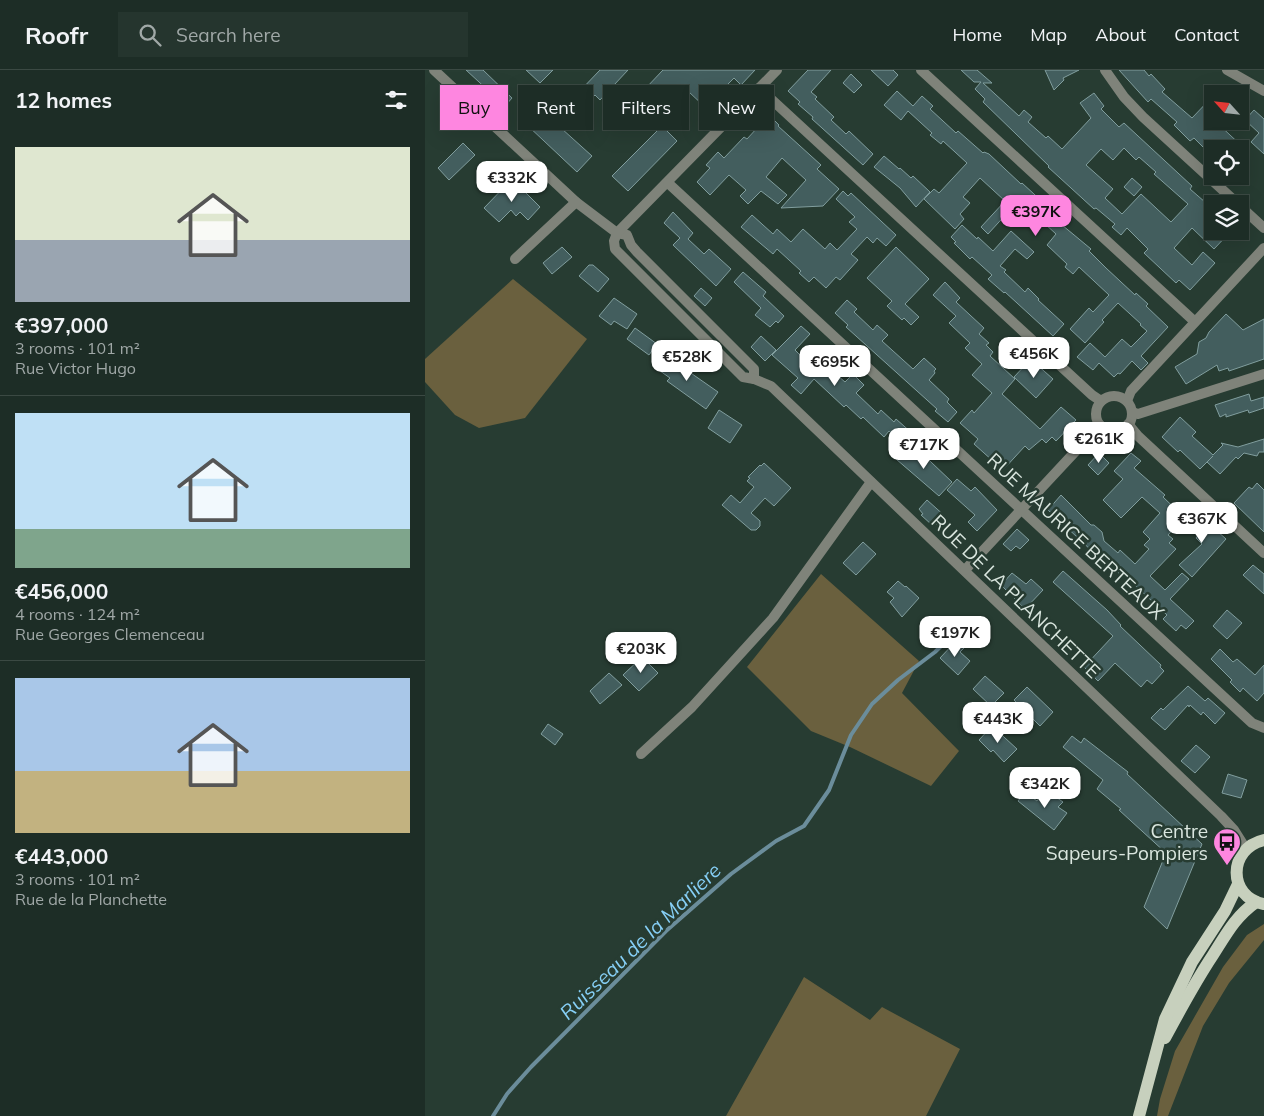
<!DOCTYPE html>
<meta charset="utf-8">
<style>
:root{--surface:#1d2d26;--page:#25352e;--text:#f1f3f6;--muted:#a0a8a7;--line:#3b4943;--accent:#fe86e0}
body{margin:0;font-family:Mulish,sans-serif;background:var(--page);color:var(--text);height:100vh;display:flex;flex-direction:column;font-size:19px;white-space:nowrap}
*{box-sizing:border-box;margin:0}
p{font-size:16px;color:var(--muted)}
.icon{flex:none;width:28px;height:28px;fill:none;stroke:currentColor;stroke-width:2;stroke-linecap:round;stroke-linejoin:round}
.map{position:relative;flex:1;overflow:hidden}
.sheet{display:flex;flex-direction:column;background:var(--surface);width:425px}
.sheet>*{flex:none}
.hud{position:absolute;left:15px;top:15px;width:475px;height:45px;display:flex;gap:10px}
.needle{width:32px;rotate:297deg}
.controls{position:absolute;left:779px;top:15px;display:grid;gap:10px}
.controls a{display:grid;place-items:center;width:45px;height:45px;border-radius:0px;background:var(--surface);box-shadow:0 5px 20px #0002,0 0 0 1px var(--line);font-size:25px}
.price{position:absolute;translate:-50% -42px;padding:0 11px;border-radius:10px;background:#fff;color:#222;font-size:16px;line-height:32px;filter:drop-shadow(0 1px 2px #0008)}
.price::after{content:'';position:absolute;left:50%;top:30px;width:15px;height:11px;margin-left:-8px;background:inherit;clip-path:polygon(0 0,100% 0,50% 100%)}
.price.selected{background:var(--accent);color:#111}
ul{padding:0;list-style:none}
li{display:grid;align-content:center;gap:10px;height:265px;padding:0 15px}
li+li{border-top:1px solid var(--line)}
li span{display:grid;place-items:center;height:155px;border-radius:0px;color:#555}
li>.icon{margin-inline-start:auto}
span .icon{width:90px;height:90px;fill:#fffc;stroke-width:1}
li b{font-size:21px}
h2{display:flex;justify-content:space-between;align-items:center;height:60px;padding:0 15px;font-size:21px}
.chip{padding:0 18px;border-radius:0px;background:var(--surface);box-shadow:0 5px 20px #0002,0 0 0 1px var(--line);font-size:18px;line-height:45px}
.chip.selected{background:var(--accent);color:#111}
header{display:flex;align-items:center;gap:30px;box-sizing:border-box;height:70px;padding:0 25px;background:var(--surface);border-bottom:1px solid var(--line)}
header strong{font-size:24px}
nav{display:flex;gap:28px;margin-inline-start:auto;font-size:18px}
.search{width:350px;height:45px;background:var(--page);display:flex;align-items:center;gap:12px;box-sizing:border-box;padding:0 18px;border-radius:0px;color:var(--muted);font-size:19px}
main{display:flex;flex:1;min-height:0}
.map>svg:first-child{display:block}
</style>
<header>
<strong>Roofr</strong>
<div class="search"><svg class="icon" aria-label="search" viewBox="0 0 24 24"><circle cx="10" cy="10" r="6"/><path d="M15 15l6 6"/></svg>Search here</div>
<nav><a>Home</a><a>Map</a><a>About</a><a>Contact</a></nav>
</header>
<main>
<section class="sheet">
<h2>12 homes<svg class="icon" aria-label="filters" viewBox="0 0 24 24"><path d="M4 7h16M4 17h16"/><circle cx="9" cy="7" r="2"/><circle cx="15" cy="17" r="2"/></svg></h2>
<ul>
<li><span style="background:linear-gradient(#dfe7d0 60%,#9aa5b1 0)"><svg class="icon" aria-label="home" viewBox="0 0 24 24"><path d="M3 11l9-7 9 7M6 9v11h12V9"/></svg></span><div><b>€397,000</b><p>3 rooms · 101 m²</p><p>Rue Victor Hugo</p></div></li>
<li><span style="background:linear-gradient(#bfe0f5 75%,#7fa58c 0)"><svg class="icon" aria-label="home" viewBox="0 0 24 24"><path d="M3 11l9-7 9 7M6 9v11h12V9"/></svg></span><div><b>€456,000</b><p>4 rooms · 124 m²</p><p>Rue Georges Clemenceau</p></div></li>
<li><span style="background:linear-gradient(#a9c7e8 60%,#c2b280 0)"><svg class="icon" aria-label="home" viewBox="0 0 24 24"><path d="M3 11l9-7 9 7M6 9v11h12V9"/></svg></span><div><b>€443,000</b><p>3 rooms · 101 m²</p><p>Rue de la Planchette</p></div></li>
</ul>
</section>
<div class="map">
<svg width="839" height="1046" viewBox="0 0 839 1046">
<rect width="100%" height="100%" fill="#273c32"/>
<g fill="#6a603e">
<path d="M88,209L162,269L100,348L54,358L30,345L0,312V289Z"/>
<path d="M396,504L494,591L477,623L534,681L506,716L425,677L386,661L322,597Z"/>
<path d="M839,854V870L804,913L778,956L743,1046H732L735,1029L750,981L798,897L822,865Z"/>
<path d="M379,907L445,950L457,937L535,979L501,1046H301Z"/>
</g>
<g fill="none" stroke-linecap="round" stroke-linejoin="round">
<path stroke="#6b8d9b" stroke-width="4" d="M68,1046L82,1024L106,997L241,861L306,804L351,771L379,756L404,720L426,665L447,634L473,610L510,582L544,549"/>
</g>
<g fill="#435e5e" stroke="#819e9e" fill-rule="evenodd">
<path d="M41,0H58L87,28L80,36Z"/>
<path d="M101,0H128L115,13Z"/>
<path d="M175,0H203L175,30L170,25L163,32L153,23Z"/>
<path d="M238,0H330L316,15L309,8L280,37L264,22L245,43L220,19Z"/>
<path d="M383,0H406L386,22L392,27L390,29L409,47L406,50L421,64L424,61L448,84L438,95L387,49L388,47L373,34L375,32L363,21Z"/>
<path d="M446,0H468L473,5L463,16Z"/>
<path d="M536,0H552L567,13H558L594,46L599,40L607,47L603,52L621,68L623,66L637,79L666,48L655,33L669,23L679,36L676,39L694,57L699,53L767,116L765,119L788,139V161H806L789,179L767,158L749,178L767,195L778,182L790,193L765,220L754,210L751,213L719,183L723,179L702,158L696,165L687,157L690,154L671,138L669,139L623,97L624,96L558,32L560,29L550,19L556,12H549ZM699,78L711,90L714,87L731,102L729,104L763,134L746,152L716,124L697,144L680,128L688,119L661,95L676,79L688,90Z"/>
<path d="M620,0H654L638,8L639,10L629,20Z"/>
<path d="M694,0H719L724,6L726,4L740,19L737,22L767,48L788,26V51H790L820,79H780L769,68L765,71L749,55L752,52L726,29L723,32Z"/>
<path d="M426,4L437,15L429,23L418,13Z"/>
<path d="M472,21L488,36L497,26L508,36L505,39L531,63L533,61L558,83L559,82L564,84L596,114L597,113L634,147L631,150L666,179L664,181L681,198L710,225L711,223L723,234L721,236L743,257L716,286L723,293L716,300L707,291L695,304L693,303L689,307L674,293L668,300L652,287L665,273L680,287L697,269L706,277L722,261L715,255L716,254L693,233L677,250L679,252L660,273L645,259L664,238L668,242L684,225L654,197L648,204L640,197L642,194L622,175L631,164L594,130L563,164L556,157L580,131L555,108L538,127L545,133L535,144L539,149L530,159L499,129L509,119L514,123L542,93L518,71L516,74L505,65L507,63L483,41L476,50L459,35Z"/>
<path d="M116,40L167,86L152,102L102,55Z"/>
<path d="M829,40L839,49V84L826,72L834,63L820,50Z"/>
<path d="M344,45L354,55L353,56L396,95L392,99L414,119L398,136L356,138L381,110L357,88L341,107L362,125L353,134L336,121L323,134L315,126L321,120L304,105L285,125L272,112L285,98L281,95L293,82L299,88L319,67L322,69Z"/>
<path d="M237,56L252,71L203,121L187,106Z"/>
<path d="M38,73L50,85L24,110L13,98Z"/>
<path d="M459,86L474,99L475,98L486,108L488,106L505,122L491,137L475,118L449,97Z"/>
<path d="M707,108L717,117L709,126L699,117Z"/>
<path d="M87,109L115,137L103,150L95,142L91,146L86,140L74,152L59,138Z"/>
<path d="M418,121L423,126L426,123L471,165L461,176L452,168L448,173L442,167L426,184L433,190L415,210L411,207L401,218L389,207L384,212L374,203L376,201L352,179L348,184L316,157L327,145L348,164L352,159L366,172L378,159L400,179L405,173L412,180L432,159L424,152L430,147L411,129Z"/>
<path d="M248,142L268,163L263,169L279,184L284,179L306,199L291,216L248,175L255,168L239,153Z"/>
<path d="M537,155L552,169L553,167L568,181L586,161L609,182L602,189L590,179L575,196L581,200L579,202L600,222L603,218L614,229L613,230L639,254L628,266L580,222L579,223L563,209L567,205L547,187L545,189L529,173L531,172L526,167Z"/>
<path d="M137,177L147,187L127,204L118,193Z"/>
<path d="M471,177L504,209L480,234L494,247L486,255L479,248L477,250L462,236L467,231L442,208Z"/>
<path d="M164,195H168L184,209L173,222L154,206Z"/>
<path d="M318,202L341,222L338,226L359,246L353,253L351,251L345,257L330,245L336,238L309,212Z"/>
<path d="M520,212L535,228L531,232L559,258L554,264L564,273L561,275L568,282L565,286L590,309L577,324L615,359L636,337L651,350L631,371L627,367L621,373L617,369L604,380L600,376L578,400L549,374L553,369L535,353L547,340L549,343L567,323L547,305L557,294L540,278L545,273L524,253L531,246L508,225Z"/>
<path d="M276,218L287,228L280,236L269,226Z"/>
<path d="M189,228L212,244L202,259L189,251L186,255L174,246Z"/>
<path d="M422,230L432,239L429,242L448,260L452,255L463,265L457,271L488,299L499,288L511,299L509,301L510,303L504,310L524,329L522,332L532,342L523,352L510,341L512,339L421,257L423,255L410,243Z"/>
<path d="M801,244L818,260L839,249V289L804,301L803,298L794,301L792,295L761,314L750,297L772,284L774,272L781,268L784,262Z"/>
<path d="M376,256L385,264L370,280L390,300L397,292L420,312L428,304L439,315L431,323L453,344L456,340L469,352L471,349L488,364L479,374L464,361L459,367L438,347L436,349L421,335L419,337L389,309L376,324L366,315L373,308L347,285Z"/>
<path d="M210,258L232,274L224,285L202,269Z"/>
<path d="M336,266L351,280L340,291L326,277Z"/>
<path d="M240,285L293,322L281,339L242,311L245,308L231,298Z"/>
<path d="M603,292L608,296L610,293L628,309L611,328L589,307Z"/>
<path d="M824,324L826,331L839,327V338L824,343L823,340L801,347V344L795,347L790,335Z"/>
<path d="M294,340L317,355L305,373L283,358Z"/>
<path d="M755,347L771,362L767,366L788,385L798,375L796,373L813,377L839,369V382H834L832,386L819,383L813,389L811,387L795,404L782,392L788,386L775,399L755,380L753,382L737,367Z"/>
<path d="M486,373L527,412L514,426L471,389Z"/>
<path d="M674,383L684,393L673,405L663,395Z"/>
<path d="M706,383L716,391L709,398L740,425L738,427L759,447L743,465L748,469L744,473L751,479L725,506L740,520L757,503L764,509L745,529L769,551L761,559L756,555L751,561L738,549L742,545L699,505L698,507L683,493L682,495L623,440L636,425L666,455H669L677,462L679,471L693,483L695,480L710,494L724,479L719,475L725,469L718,462L735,443L717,427L696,448L678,430L698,409L689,401Z"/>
<path d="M339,393L366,418L349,436L340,428L326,443L335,451V456L331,460H326L297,435L306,425L315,433L329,417L322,411L325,408L323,407L335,395L336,396Z"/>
<path d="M532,409L546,421L550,417L572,440L552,461L543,452L550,445L522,420Z"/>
<path d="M832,413L839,420V462L809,433L824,417L827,419Z"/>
<path d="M502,430L521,447L513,456L510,452L507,455L496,445L498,444L494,439Z"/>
<path d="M771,442L801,469L767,507L754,495L777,474L771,468L774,464L761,452Z"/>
<path d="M592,459L604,470L595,479L591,476L586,481L578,474Z"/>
<path d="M438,472L451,484L431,505L418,493Z"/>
<path d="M828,495L839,504V524L818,505Z"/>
<path d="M638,501L682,540L696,555L695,556L736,595L735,597L739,601L727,614L722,610L716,617L690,593L673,611L659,597L688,566L628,512Z"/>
<path d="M587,503L601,514L606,509L618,520L600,539L576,515Z"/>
<path d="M473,511L480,517L481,516L494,528L477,547L465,532L469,528L462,522Z"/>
<path d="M802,540L817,553L802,569L788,556Z"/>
<path d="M531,571L539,578L535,582L545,591L533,605L515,588Z"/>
<path d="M795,579L808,592L812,589L830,605L839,595V623L832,631L818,618L815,622L805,612L807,610L786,589Z"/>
<path d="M217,587L233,603L214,621L198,605Z"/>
<path d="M184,603L197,615L175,634L165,621Z"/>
<path d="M560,606L579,623L566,636L548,619Z"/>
<path d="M763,616L780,631L783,628L800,643L790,654L778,642L776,645L765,635L764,637L763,635L740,660L726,648L736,638L738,640Z"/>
<path d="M602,617L628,642L615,656L589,630Z"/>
<path d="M123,654L138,664L130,675L116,664Z"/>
<path d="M567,656L592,679L579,692L568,680L566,682L554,670Z"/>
<path d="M647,666L656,673L659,668L703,702L702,704L777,774L742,859L719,837L741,783L694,740L696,739L672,719L678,710L638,677Z"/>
<path d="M771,675L785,687L770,703L756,691Z"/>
<path d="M803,704L822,710L816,728L797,723Z"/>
<path d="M600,722L612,731L614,728L621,733L628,725L638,732L633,737L642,743L629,760L593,731Z"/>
</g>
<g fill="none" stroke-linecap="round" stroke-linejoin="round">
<g stroke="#7f837a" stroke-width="10">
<path d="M9,0L151,132L192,163L202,165L206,175L212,182L329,299V309"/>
<path d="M352,0L192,163L189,171L190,179L318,307L329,309L346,316C495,460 646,602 796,746L809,760L821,779"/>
<path d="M496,0L769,251"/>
<path d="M680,0L699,27L718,47L813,134"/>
<path d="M802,0L839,21"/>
<path d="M334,18L667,325L676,331"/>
<path d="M243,113L827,653L839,658"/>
<path d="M815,136L839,158"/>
<path d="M90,189L151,132"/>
<circle cx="689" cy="344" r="18"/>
<path d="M702,331L706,321L839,178"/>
<path d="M707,342L713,344L839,304"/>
<path d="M703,354L713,366L839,483"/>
<path d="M540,500L675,355"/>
<path d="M216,684L267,637L348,548L446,412"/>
</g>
<g stroke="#c7d0bd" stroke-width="12">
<path d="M839,770C803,778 802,827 839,834"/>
<path d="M740,968C755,940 770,912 788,885C802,863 810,847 831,832"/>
<path d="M714,1046L740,949L767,892L800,841L813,814"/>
</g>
</g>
<defs>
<g id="bus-pin" transform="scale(1.4375)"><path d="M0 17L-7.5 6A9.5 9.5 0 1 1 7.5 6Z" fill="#fe86e0" stroke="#273c32"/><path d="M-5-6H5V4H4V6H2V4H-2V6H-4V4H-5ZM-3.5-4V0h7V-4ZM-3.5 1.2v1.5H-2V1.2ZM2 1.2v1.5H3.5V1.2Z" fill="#111"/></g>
</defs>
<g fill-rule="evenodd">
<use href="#bus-pin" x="802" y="772"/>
</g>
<g text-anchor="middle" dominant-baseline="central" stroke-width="5" stroke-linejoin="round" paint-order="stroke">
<g font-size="19" fill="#dae6df" stroke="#273c32">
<text transform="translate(651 466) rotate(43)">RUE MAURICE BERTEAUX</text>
<text transform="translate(591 526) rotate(44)">RUE DE LA PLANCHETTE</text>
</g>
<g font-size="19" fill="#dae6df" stroke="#273c32" text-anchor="end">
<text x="783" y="761">Centre<tspan x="783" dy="22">Sapeurs-Pompiers</tspan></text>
</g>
<g font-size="20" font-style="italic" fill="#86cff6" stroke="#273c32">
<text transform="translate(215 871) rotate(-44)">Ruisseau de la Marliere</text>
</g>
</g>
</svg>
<div class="controls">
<a><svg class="needle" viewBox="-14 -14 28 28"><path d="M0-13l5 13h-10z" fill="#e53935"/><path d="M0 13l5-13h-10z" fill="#a0a8a7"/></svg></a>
<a><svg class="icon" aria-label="locate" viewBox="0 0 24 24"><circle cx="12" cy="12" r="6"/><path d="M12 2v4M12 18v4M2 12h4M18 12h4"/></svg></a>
<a><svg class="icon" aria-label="layers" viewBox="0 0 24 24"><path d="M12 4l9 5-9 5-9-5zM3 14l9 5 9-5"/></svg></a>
</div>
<b class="price" style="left:87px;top:133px">€332K</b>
<b class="price selected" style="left:611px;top:167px">€397K</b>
<b class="price" style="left:609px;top:309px">€456K</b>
<b class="price" style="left:262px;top:312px">€528K</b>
<b class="price" style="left:410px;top:317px">€695K</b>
<b class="price" style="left:674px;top:394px">€261K</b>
<b class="price" style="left:499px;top:400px">€717K</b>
<b class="price" style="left:777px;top:474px">€367K</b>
<b class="price" style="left:530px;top:588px">€197K</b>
<b class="price" style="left:216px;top:604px">€203K</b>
<b class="price" style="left:573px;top:674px">€443K</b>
<b class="price" style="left:620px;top:739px">€342K</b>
<div class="hud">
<a class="chip selected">Buy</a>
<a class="chip">Rent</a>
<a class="chip">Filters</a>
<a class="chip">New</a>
</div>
</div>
</main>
